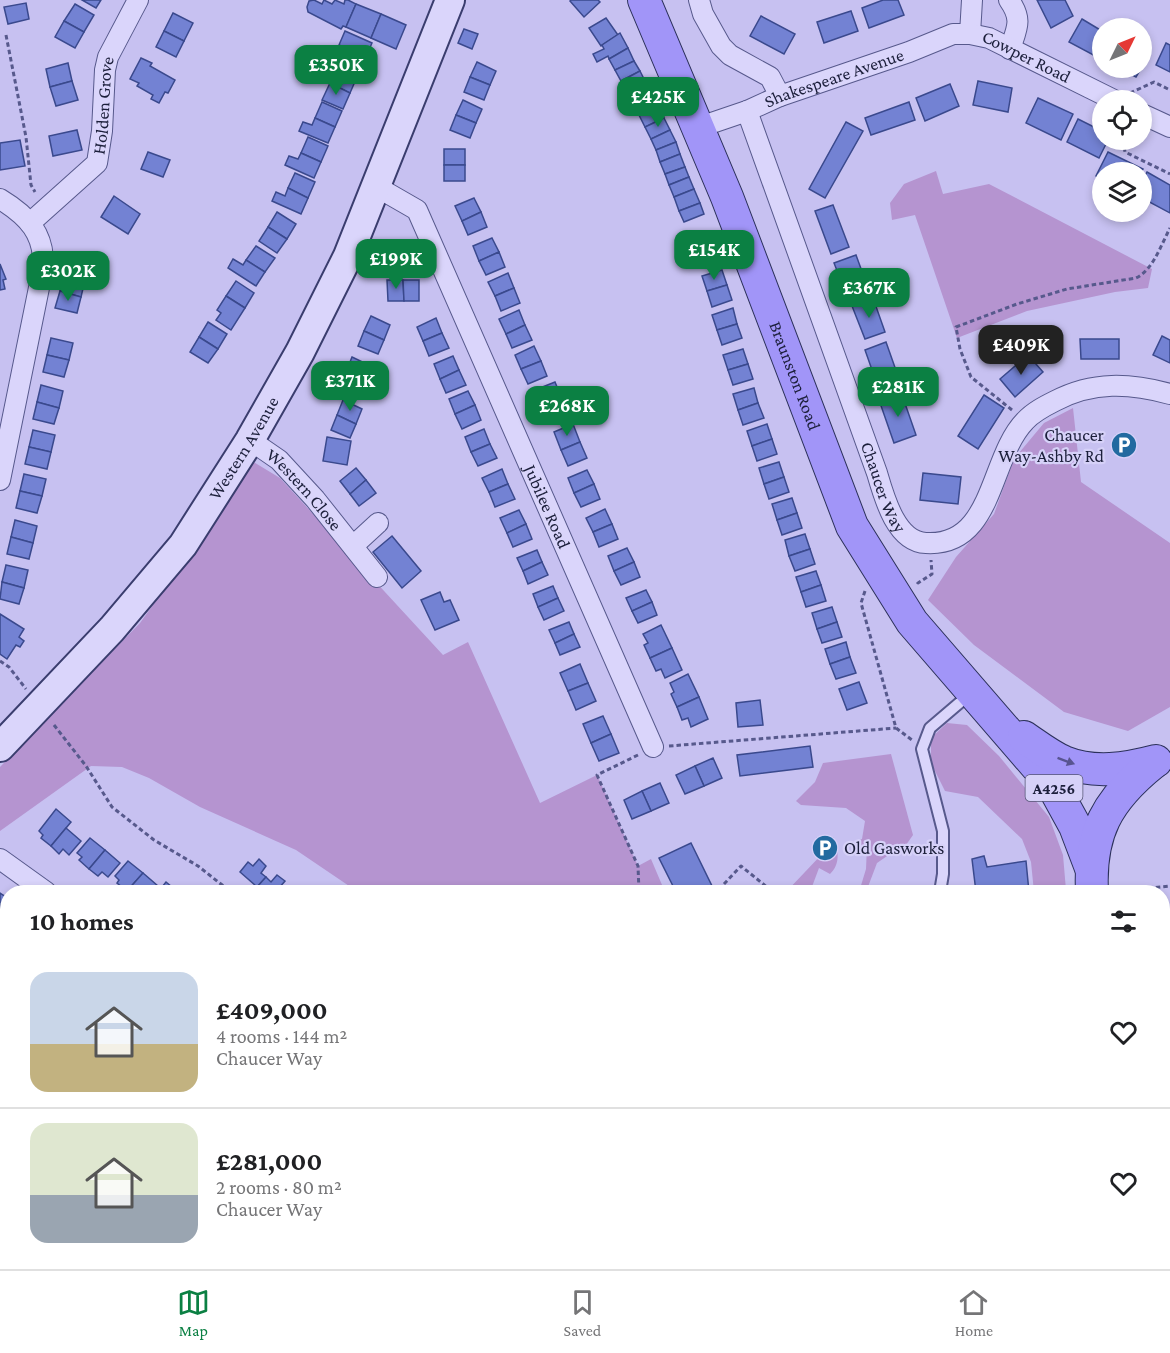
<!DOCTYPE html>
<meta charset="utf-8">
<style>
:root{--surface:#fff;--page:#f6f6f6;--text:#202124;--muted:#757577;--line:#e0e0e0;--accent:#0b8043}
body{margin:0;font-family:"Crimson Pro",serif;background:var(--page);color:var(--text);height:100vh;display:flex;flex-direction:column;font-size:22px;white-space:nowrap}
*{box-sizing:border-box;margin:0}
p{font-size:20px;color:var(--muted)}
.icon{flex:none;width:33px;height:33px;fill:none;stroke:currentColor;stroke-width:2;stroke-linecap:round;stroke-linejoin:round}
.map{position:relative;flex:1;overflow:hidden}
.sheet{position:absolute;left:0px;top:885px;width:1170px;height:384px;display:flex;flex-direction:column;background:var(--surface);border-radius:24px 24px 0 0;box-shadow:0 3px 9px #0003}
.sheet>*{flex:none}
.needle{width:39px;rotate:47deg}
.controls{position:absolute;left:1092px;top:18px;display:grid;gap:12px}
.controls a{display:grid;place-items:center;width:60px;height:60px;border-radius:50%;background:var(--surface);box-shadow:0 3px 9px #0003;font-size:30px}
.price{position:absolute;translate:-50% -51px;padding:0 14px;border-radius:12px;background:var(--accent);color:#fff;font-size:20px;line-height:39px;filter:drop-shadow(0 2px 3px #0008)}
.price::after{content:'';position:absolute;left:50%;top:36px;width:18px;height:14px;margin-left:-9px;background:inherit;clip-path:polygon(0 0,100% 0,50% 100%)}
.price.active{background:#222;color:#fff}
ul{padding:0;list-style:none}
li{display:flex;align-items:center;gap:18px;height:150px;padding:0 30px}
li+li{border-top:2px solid var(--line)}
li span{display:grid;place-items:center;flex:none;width:168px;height:120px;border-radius:18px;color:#555}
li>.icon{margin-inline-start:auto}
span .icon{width:72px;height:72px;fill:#fffc;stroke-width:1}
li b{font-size:26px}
h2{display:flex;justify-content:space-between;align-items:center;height:72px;padding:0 30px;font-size:26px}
.dock{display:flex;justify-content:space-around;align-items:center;height:84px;border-top:2px solid var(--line);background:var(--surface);font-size:16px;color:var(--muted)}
.dock a{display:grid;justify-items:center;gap:3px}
.dock .active{color:var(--accent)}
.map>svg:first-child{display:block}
</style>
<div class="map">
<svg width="1170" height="1269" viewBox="0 0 1170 1269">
<rect width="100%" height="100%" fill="#c7c1f1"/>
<g fill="#b594d0">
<path d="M936,171L943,194L989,184L1152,269L1148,288L1115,292L1027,311L957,338L915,215L892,220L890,203L904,184Z"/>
<path d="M1073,408L1081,482L1170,543V707L1128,731L1064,712L974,645L928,600L956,557L994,514L1014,459L1044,423Z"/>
<path d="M247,458L280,478L443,655L468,642L540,803L597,775L638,866L651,859L665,892H358L296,850L200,807L149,778L122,767L91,766L0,831V767L140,623L192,551Z"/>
<path d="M947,723L967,725L999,756L1049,817L1063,855L1066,890L1034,892L1031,862L1022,839L978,797L945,791L931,763V738Z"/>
<path d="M891,754L913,835L899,855L890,854L877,863L866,892H859L866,869L867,846H853V843L862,839L865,821L846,808L801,805L796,801L815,782L823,763Z"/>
<path d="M820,840H829L837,846C838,857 839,865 830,874L819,868L810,892H786L823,853L814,845Z"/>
<path d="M1162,1016H1170V1070L1163,1069Z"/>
<path d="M411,1262H525L523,1269H410Z"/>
</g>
<g fill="#7382d3" stroke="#3a498d" stroke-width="1.5">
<path d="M82,0H101L96,8Z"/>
<path d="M314,0L322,4L324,0L332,4L335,0L344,4L345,0H348L356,4L346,27L343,26L341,29L308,12L307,7L309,1Z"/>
<path d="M571,0H598L600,2L584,17L570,1Z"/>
<path d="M883,0H898L904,15L869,28L862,8Z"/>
<path d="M1037,0H1065L1073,16L1051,28Z"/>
<path d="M26,3L29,19L8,24L4,7Z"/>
<path d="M75,4L94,15L84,32L64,21Z"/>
<path d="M356,4L381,14L371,38L346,27Z"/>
<path d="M851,11L858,31L824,43L817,22Z"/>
<path d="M173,13L193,23L184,41L164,31Z"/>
<path d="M381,14L406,25L396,49L371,38Z"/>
<path d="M761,16L795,34L784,54L750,36Z"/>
<path d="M606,18L618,35L601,46L589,28Z"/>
<path d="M1082,19L1102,31V51L1099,58L1069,42Z"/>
<path d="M64,21L84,32L75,48L55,37Z"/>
<path d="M464,29L478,34L472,49L458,43Z"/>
<path d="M164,31L184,41L176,57L156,47Z"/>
<path d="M345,31L372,43L365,59L344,50L345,47L339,45Z"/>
<path d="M620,33L628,48L609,59L608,56L597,62L593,54L604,49L602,45Z"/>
<path d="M1166,43L1170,45V72L1156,65Z"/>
<path d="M628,48L634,61L615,70L609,59Z"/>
<path d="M344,50L365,59L357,75L337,66Z"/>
<path d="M1142,51L1149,55L1136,77L1119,68H1142Z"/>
<path d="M141,58L152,63L150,66L175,80L168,93L165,92L159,103L151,99L153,95L137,86L139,83L130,79Z"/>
<path d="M634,61L640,71L621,81L615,70Z"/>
<path d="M477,62L496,71L490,85L470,77Z"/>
<path d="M68,63L72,81L50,87L46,69Z"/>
<path d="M337,68L357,77L350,93L330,83Z"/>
<path d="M640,71L646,83L627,93L621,81Z"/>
<path d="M470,77L490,85L484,100L464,92Z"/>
<path d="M72,81L78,100L56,106L50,87Z"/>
<path d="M978,81L1012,88L1008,112L973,105Z"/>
<path d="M330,83L350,93L343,109L322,100Z"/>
<path d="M646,83L651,93L632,103L627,93Z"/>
<path d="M950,84L959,106L925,121L916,98Z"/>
<path d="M651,93L658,106L639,115L632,103Z"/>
<path d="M1038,98L1073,114L1061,140L1026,123Z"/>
<path d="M463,100L482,109L476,123L456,115Z"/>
<path d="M322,102L342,111L335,127L315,118Z"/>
<path d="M909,102L915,120L871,135L865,118Z"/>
<path d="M658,106L664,118L645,127L639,115Z"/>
<path d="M456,115L476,123L470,138L450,130Z"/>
<path d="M315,118L335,127L328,143L299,131L303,122L312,125Z"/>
<path d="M664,118L670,130L651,139L645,127Z"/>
<path d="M1078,119L1102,131V140H1108L1099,158L1067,142Z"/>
<path d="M846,122L863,131L825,198L809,189Z"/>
<path d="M77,130L82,150L53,156L49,136Z"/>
<path d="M670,130L676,142L656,150L651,139Z"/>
<path d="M308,137L328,146L321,162L301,153Z"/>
<path d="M20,140L25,166L0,170V143Z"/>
<path d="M676,142L680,154L660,162L656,150Z"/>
<rect x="444" y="149" width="21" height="16"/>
<path d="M148,152L170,160L163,177L141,169Z"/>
<path d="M1108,152L1143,169L1141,172H1102V179L1096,176Z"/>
<path d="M301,153L321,162L314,178L285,165L289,156L298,159Z"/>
<path d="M680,154L685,167L665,174L660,162Z"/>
<rect x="444" y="165" width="21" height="16"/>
<path d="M685,167L689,177L669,185L665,174Z"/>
<path d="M1147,172L1170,185V213L1142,198V182Z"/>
<path d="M295,173L315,182L308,198L288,188Z"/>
<path d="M689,177L694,189L674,197L669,185Z"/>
<path d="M288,188L308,198L301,214L272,201L276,192L285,196Z"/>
<path d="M694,189L700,203L679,211L674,197Z"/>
<path d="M114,196L140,214L128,234L101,217Z"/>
<path d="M474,198L481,212L462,221L455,206Z"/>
<path d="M700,203L704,214L684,222L679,211Z"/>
<path d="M833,205L849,247L831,254L815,211Z"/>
<path d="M277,212L296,224L287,239L268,227Z"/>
<path d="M481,212L487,227L468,235L462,221Z"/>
<path d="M268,227L287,239L277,253L259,241Z"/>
<path d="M711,235L719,256L696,264L689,243Z"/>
<path d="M492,238L499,252L479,261L473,246Z"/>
<path d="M256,246L275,258L265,272L246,260Z"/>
<path d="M499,252L505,267L486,275L479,261Z"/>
<path d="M856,255L868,288L847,296L834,263Z"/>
<path d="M233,259L243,265L246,260L265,272L256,286L228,268Z"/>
<path d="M0,264L6,279L3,280L5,289L0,290Z"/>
<path d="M722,270L727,285L707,291L702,276Z"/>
<path d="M508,273L514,288L495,296L488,282Z"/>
<path d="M64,274L85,280L81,297L60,291Z"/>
<path d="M387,280H403L404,301H388Z"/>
<path d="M403,280H419V301H404Z"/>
<path d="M236,281L254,293L245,308L226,296Z"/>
<path d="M727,285L732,300L712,307L707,291Z"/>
<path d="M514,288L520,303L501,311L495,296Z"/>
<path d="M60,291L81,297L77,313L55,308Z"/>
<path d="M226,296L245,308L231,330L216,320L221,313L217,310Z"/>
<path d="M873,298L885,332L865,339L852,306Z"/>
<path d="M733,308L737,324L717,330L712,315Z"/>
<path d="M519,310L525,325L506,334L499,319Z"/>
<path d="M371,316L390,325L384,340L364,331Z"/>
<path d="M436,318L442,333L423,341L417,327Z"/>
<path d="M208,322L227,334L218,349L199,337Z"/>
<path d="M737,324L742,338L722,345L717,330Z"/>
<path d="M525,325L532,340L512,348L506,334Z"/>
<path d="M364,331L384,340L378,354L358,346Z"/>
<path d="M442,333L449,348L429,356L423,341Z"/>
<path d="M1162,336L1170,340V363L1153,355Z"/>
<path d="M199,337L218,349L208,363L190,352Z"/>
<path d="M51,338L73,343L69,360L47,355Z"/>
<path d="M1080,339H1119V359H1081Z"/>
<path d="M886,342L898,376L877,384L865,350Z"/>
<path d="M534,346L541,361L521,369L515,355Z"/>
<path d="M743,349L748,364L728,370L723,355Z"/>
<path d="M47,355L69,360L64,377L43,372Z"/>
<path d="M1028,355L1043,372L1015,397L1000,379Z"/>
<path d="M453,356L459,370L440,379L434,364Z"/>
<path d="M352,357L371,366L365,380L346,372Z"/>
<path d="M541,361L547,376L528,384L521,369Z"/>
<path d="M748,364L753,379L733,385L728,370Z"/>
<path d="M459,370L466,385L446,393L440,379Z"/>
<path d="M346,372L365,380L359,395L340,386Z"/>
<path d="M555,382L562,399L542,408L535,390Z"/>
<path d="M41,385L63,391L59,408L37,402Z"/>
<path d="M754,388L758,403L738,410L733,394Z"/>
<path d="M468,391L475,405L455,414L449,399Z"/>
<path d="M901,392L916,435L894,443L879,400Z"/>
<path d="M984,395L1004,408L978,449L958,436Z"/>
<path d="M562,399L569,416L549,424L542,408Z"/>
<path d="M343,400L362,409L356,424L337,415Z"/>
<path d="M37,402L59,408L54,424L33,419Z"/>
<path d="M758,403L764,418L743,425L738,410Z"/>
<path d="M475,405L481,420L462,429L455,414Z"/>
<path d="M337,415L356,424L350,438L331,430Z"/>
<path d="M573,424L580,442L561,450L554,432Z"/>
<path d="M767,424L772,439L752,446L747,431Z"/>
<path d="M484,429L490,444L471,452L465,437Z"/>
<path d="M33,430L55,435L51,452L29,447Z"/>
<path d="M327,437L351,441L347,465L323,461Z"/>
<path d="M772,439L777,454L757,461L752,446Z"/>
<path d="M580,442L587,458L568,466L561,450Z"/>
<path d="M490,444L497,458L478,466L471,452Z"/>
<path d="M29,447L51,452L47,469L25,464Z"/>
<path d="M779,462L784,477L764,484L759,468Z"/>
<path d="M356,468L366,480L350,494L340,481Z"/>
<path d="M502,469L508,484L489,492L482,478Z"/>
<path d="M587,470L594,484L574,493L568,478Z"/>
<path d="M923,473L961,477L958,504L920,500Z"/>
<path d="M24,474L46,479L42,496L20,491Z"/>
<path d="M784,477L789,492L769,499L764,484Z"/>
<path d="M366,480L376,493L359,506L350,494Z"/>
<path d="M508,484L515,499L495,507L489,492Z"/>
<path d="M594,484L600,499L581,507L574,493Z"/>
<path d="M20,491L42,496L37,513L16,508Z"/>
<path d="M792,498L797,513L777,520L772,504Z"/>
<path d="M605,509L612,524L593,532L586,518Z"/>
<path d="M519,510L526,524L507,533L500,518Z"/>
<path d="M797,513L802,528L782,535L777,520Z"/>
<path d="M15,520L37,526L33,543L11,537Z"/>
<path d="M526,524L532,539L513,547L507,533Z"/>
<path d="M612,524L618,539L599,547L593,532Z"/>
<path d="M805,534L810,549L789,556L785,540Z"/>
<path d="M392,536L421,571L402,588L373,552Z"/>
<path d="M11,537L33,543L29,559L7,554Z"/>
<path d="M627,548L634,562L614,571L608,556Z"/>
<path d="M810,549L815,564L795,571L789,556Z"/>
<path d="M537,550L542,562L523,571L517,558Z"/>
<path d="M542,562L548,575L528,584L523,571Z"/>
<path d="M634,562L640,577L621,585L614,571Z"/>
<path d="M6,565L28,570L24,588L2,582Z"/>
<path d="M816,571L821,585L801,592L796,577Z"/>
<path d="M2,582L24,588L19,604L0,599Z"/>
<path d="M821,585L826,601L806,607L801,592Z"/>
<path d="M553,586L558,598L538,607L533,594Z"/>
<path d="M646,590L652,602L632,611L626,598Z"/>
<path d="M440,592L444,602L450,600L459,620L435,630L421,600Z"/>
<path d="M558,598L564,611L544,620L538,607Z"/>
<path d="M652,602L657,615L638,623L632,611Z"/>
<path d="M832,607L837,622L817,629L812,613Z"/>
<path d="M0,614L24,629L19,637L24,641L20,647L16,645L7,659L0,654Z"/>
<path d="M569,622L574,634L555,643L549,630Z"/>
<path d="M837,622L842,637L822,643L817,629Z"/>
<path d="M661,625L672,648L650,658L644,645L648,643L643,634Z"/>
<path d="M574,634L580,647L560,655L555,643Z"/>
<path d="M846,642L850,657L830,664L825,649Z"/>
<path d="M672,648L682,670L665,678L661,669L656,671L650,658Z"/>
<path d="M850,657L856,673L836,679L830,664Z"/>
<path d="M580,664L588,683L568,691L560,673Z"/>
<path d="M688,674L699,697L677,707L671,694L674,692L670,683Z"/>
<path d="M859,682L867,703L847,710L839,689Z"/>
<path d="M588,683L596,701L576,710L568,691Z"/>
<path d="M699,697L708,719L691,727L688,718L682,720L677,707Z"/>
<path d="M760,700L763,725L738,727L736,703Z"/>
<path d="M603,716L611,734L591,743L583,724Z"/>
<path d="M611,734L619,753L599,761L591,743Z"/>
<path d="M810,746L813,767L740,776L737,755Z"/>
<path d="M713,758L722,778L704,786L695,766Z"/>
<path d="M695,766L704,786L685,794L676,775Z"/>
<path d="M660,783L669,803L651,811L642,791Z"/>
<path d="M642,791L651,811L632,819L624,800Z"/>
<path d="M56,809L71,822L51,846L41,838L43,835L39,831Z"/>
<path d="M66,828L81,841L69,855L63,849L59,854L51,846Z"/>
<path d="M90,838L105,850L89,869L79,860L82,857L77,853Z"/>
<path d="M691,843L712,886L699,892H676L659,858Z"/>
<path d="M105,850L120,863L108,877L102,872L98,876L89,869Z"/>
<path d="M984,856L987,867L1026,861L1029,892H976L972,859Z"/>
<path d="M259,859L266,866L261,873L266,877L257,887L240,872L248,862L253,866Z"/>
<path d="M128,861L143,873L127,891L117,883L119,880L115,876Z"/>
<path d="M143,873L158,886L152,892H128L127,891Z"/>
<path d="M277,875L285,881L279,888L284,892H263L257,887L266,877L271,882Z"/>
<path d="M166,882L178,892H158Z"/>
<path d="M0,893L6,897L0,907Z"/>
<path d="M6,897L8,898V921L0,916V907Z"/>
<path d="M0,1014L8,1017V1032L5,1037L0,1035Z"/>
<path d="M0,1174L4,1176L0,1191Z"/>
<path d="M4,1176L8,1177V1198L0,1197Z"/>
<path d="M333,1262H385L383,1269H362Z"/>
<path d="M766,1262H818V1269L767,1268Z"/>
<path d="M855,1262L879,1265L878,1269H852Z"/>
</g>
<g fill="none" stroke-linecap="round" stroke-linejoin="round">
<g stroke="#57598c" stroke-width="14">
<g id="lane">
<path d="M940,892L943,874V831L922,749L930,728L971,693"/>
<path d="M930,1262L935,1269"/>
<path d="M837,1269L841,1262"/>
<path d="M1012,1269L1013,1262"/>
</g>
</g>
<g stroke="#57598c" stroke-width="22">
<g id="street">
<path d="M699,0L703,14L721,46L730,55L770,77L780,96"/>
<path d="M1009,0C1023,20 1017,28 1010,49"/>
<path d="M970,34L972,0"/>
<path id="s1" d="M747,111L877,473C884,497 896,542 926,543C994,547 989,458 1025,421C1033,412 1045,406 1055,401C1093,381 1130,383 1170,394"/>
<path d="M1142,114L1170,127"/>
<path id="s2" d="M697,128L747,111L780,96L909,52L953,34H970L989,38L1114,100"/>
<path id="s3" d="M377,187L417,210L653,747"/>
<path d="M0,199C28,216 45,234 43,268L0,480"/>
<path id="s4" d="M30,223L97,163L102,131L105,70L108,57L138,0"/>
<path id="s5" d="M250,440L279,460L315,499L377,577"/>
<path d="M353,546L378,523"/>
<path d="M0,859L46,892"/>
<path d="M1162,1177L1170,1178"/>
<path d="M0,1232L8,1234"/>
<path d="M138,1262L173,1269"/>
<path d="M392,1269L394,1262"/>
<path d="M540,1269L542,1262"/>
</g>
</g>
<g stroke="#3a3d6e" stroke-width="32">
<g id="secondary">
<path id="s6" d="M0,747L112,629L183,545L250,440L300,352L348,256L450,0"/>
<path d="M618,1269L627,1262"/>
</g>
</g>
<g stroke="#2b305a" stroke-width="34">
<g id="primary">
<path id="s7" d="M644,0L727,197L852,526L912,622L1052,784L1075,826L1091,868"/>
<path d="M1024,737C1036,745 1050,756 1064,762C1094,774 1126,769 1156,761"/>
<path d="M1092,892C1089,833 1107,800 1153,763"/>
<path d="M1162,997L1170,1002"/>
</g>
</g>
<g stroke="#57598c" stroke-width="3" stroke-dasharray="4.5 3" stroke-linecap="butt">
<path d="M6,35L26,137L31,185L35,192"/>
<path d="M1130,93L1154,82L1170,90"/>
<path d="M1123,140L1125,152L1170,174"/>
<path d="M1012,410L971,377L960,349L956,327L1017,304L1067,289L1136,278C1153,270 1161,245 1170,228"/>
<path d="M917,582L918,583L932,574L931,560"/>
<path d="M865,591L861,603L896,728L912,740"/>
<path d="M0,661L9,667L26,689"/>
<path d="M54,725L86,766L112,807L154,840L198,866L231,892"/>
<path d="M669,746L896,728"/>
<path d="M638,755L597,775L638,866L639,892"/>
<path d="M724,884L741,866L773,892"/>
<path d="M1126,891L1170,886"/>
<path d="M0,1114L8,1116"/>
</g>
<use href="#lane" stroke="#dad5fb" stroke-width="10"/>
<use href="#street" stroke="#dad5fb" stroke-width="20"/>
<use href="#secondary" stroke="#dad5fb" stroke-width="28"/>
<use href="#primary" stroke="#a195f8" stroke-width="32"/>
</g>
<defs><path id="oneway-solid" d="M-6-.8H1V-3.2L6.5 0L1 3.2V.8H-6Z" transform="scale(1.5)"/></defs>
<use fill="#585490" href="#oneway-solid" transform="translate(1066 761) rotate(20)"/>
<defs>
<g id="parking-disc" transform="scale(1.35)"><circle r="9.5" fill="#226aa0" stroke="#d6d1f8"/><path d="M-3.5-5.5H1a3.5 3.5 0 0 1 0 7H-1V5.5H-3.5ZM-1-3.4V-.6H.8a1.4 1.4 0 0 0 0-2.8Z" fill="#fff"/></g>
</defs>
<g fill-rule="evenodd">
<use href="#parking-disc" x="1124" y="445"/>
<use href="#parking-disc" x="825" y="848"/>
</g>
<g text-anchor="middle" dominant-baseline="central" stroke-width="4.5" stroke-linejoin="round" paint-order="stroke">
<rect fill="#d6d1f8" stroke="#545474" stroke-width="1.5" x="1025.5" y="775" width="57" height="26" rx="4.5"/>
<g font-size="16" font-weight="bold" fill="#1c1f3b">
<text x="1054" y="788">A4256</text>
</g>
<g font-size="18" fill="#1c1f3b" stroke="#d6d1f8">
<text stroke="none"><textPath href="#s2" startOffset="351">Cowper Road</textPath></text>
<text stroke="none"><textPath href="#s2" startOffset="146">Shakespeare Avenue</textPath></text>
<text stroke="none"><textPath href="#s4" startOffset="148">Holden Grove</textPath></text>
<text stroke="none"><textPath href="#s7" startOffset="405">Braunston Road</textPath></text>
<text stroke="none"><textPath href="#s6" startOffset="387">Western Avenue</textPath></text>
<text stroke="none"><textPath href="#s1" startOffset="400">Chaucer Way</textPath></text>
<text stroke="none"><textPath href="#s5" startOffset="74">Western Close</textPath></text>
<text stroke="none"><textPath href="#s3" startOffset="370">Jubilee Road</textPath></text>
</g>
<g font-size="18" fill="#1c1f3b" stroke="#d6d1f8" text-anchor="end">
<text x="1104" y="435">Chaucer<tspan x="1104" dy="21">Way-Ashby Rd</tspan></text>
<text x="844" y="848" text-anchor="start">Old Gasworks</text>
</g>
</g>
</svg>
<div class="controls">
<a><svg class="needle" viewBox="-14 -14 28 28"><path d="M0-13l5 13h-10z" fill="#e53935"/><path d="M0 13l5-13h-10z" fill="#757577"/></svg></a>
<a><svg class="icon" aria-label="locate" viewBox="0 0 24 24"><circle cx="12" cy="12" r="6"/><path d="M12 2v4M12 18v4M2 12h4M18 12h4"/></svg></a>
<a><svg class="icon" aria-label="layers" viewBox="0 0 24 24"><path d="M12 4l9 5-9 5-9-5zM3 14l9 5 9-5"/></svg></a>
</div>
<b class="price" style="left:336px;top:96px">£350K</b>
<b class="price" style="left:658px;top:128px">£425K</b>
<b class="price" style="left:714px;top:281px">£154K</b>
<b class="price" style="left:396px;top:290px">£199K</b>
<b class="price" style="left:68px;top:302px">£302K</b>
<b class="price" style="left:869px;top:319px">£367K</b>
<b class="price active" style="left:1021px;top:376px">£409K</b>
<b class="price" style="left:350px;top:412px">£371K</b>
<b class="price" style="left:898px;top:418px">£281K</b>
<b class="price" style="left:567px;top:437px">£268K</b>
<section class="sheet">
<h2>10 homes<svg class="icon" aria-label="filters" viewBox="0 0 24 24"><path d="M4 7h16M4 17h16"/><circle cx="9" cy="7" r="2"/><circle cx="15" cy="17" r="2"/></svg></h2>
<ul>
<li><span style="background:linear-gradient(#c9d6e8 60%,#c2b280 0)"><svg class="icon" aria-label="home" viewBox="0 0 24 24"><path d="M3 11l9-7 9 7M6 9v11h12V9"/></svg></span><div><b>£409,000</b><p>4 rooms · 144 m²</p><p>Chaucer Way</p></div><svg class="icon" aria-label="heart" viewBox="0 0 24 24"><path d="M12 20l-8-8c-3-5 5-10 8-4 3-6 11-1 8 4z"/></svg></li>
<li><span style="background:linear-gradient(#dfe7d0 60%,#9aa5b1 0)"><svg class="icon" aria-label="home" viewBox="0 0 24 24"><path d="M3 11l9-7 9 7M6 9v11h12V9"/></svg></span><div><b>£281,000</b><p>2 rooms · 80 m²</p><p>Chaucer Way</p></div><svg class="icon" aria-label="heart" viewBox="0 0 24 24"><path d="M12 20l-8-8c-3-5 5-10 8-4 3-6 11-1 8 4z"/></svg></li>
</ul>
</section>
</div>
<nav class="dock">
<a class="active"><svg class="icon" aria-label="map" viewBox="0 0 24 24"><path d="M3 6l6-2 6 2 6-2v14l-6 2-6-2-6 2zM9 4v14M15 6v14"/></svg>Map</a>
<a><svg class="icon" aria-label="saved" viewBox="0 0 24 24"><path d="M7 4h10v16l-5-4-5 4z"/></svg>Saved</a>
<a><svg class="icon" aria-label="home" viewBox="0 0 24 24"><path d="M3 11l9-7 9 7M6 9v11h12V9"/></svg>Home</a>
</nav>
